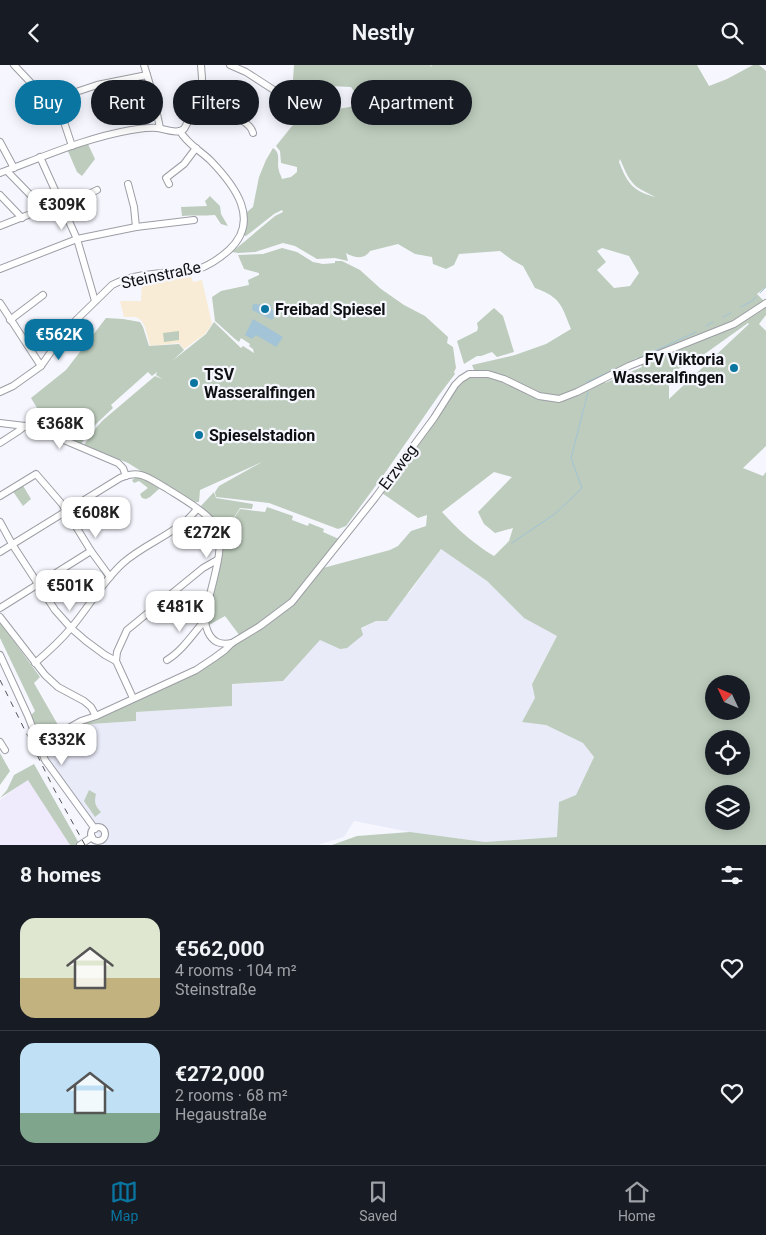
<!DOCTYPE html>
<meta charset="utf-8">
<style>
:root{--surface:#171b24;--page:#20242c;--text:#f1f3f6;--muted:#9ea1a6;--line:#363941;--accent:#0975a0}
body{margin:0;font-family:Roboto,sans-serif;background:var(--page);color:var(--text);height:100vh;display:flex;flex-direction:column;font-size:19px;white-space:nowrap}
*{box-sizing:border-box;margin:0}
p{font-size:16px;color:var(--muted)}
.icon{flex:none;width:28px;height:28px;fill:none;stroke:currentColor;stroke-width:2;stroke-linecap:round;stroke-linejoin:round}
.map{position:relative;height:780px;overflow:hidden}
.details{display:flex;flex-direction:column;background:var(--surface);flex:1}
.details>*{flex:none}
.banner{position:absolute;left:15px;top:15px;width:500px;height:45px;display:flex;gap:10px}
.needle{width:32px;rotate:314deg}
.buttons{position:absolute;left:705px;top:610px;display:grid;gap:10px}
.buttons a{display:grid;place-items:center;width:45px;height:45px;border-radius:50%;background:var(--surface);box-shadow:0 2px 12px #0003;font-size:25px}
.price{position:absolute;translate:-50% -42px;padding:0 11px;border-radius:10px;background:#fff;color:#222;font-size:16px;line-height:32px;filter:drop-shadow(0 1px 2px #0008)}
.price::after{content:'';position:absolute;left:50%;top:30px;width:15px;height:11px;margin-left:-8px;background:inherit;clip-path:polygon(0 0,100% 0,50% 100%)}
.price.on{background:var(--accent);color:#fff}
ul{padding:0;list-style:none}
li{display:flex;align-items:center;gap:15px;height:125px;padding:0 20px}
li+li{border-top:1px solid var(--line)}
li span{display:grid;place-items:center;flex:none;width:140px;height:100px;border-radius:15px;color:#555}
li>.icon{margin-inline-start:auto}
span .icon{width:60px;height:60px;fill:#fffc;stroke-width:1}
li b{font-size:21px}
h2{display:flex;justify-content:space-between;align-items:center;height:60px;padding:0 20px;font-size:21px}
.pill{padding:0 18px;border-radius:22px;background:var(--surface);box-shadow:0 2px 12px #0003;font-size:18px;line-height:45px}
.pill.on{background:var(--accent);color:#fff}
header{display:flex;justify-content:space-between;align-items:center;height:65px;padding:0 20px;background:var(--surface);font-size:22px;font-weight:600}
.menu{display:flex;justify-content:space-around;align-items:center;height:70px;border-top:1px solid var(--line);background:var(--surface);font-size:14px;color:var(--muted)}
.menu a{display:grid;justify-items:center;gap:2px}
.menu .on{color:var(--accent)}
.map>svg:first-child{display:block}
</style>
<header><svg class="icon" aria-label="back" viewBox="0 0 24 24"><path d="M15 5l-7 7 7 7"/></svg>Nestly<svg class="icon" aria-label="search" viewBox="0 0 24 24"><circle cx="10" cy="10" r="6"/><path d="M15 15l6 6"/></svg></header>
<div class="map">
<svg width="766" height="780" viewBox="0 0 766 780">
<rect width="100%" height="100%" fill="#f6f7fe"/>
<path fill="#efeafc" d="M28,714L70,780H0V735Z"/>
<path fill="#e9ebf9" d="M441,484L487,516L524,553L557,571L532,618L546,660L583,678L594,692L576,730L559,737L558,772L485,777L410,767L354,756L344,772L318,780H103L91,756L46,695L40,682L91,659L135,656V647L231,641L232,619L283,616L320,575L340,584L361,564L376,556L410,527Z"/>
<path fill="#f8ecd7" d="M190,207L193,217L202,215L212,259L205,269L184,284L179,278L150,281L145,262L141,255L136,252H124L120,236H141L142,212Z"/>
<g fill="#bdccbc" fill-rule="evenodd">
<path d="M294,0H430L432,2L431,0H697L709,21L727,14L753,0H759L766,6V222L757,229L766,238V250L759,259L766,266V381L743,403L763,411L766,407V780H332L357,771L410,767L485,777L557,772L559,737L576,730L594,692L583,678L546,660L522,657L535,633L532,619L557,571L524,553L487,516L441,484L387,556H376L361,563L363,570L347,583L340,584L320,575L283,616L232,619V641L136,647V656L91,659L40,682L32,654V649L35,646L0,573V557L40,612L34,618L62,667L216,594L282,547L323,503L390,485L398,481L411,466L426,461L427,450L418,453L382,428L423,372L459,320L467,312H477L472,300L515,290L546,279L571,264C561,239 561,233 535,223L523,201L512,195L500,186L459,189L454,200L446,204L433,199L432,192L415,189L398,179L370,186C364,195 354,193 346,188L348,196L335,193L317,194L295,181L283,178L255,187L238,188L232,187L275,151L283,147L282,145L274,149L246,171L243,170L246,161L247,147L253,142L259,112L266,95L273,83C282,89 276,97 279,106C279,107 282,113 282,114L291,112L297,107V102L281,98L280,86L276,81L292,61L307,52L298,54L293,42L313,36L311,29H322L328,36L331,44L332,45L361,40L364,38L367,33L362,37L351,22L308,20L293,15ZM620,94C625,105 629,118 640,124C645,127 650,129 655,132C632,126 627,117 619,97ZM602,183L629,191L639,208L630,221L614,223L597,205L606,197L597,186ZM748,258L749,259L669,334V321L665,311L699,293ZM637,293L642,302L605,318L606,309ZM494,407L512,412L478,447L484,459L495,468L513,463L509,476L494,491C474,479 458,465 442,447ZM714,619H741V646H714ZM714,674H741V701H714ZM714,729H741V756H714Z"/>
<path d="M87,77L95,94L82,111L77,107L67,84Z"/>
<path d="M210,131L220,141L221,149L228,161L221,159L215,150C204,151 193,150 182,151L181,142L207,141L205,136Z"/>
<path d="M282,183L297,187L313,197L323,199L335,198V196H342L360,205L381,224L404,240L425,251L448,272L447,278L453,282L456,303L454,307L455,309L439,330L385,408L346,461L338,464L269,438L216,432L215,427L219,421L262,397L200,425L199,437H191L128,398L84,380L96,363L102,356L155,311L162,314L156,310L157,307L152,311L148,307L111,340L113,343L95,360L80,380L68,375L70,369L40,356L37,362L28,359L40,351V348L31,333L66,305L106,253L123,254L140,257L143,262L149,281L179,279L184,285L172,296L206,269L214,257L241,283L243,281L254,288L253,284L249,281L250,279L241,273L239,277L235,274L215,256L212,232L221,226L249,220L248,215L259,210V208L244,204L238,190L263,189Z"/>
<path d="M494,243L503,251L514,287L497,292L492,287L481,291H477L464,299L457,276L477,266L478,263L477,258Z"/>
<path d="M179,266V275L164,277L163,268Z"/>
<path d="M135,413H142L160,423L150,432L146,434L142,433L140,429L148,423L139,416L134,418L132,415Z"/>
<path d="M22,419L31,434L23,441L12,425Z"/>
<path d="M214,427L216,433L253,439L252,444L240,443L225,466L221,469L199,443Z"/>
<path d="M267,442L293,451L292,455L308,461L309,458L324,464L323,467L339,474L291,536L240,571L225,551L209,560V544L221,470L225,467L240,444L265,447Z"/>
<path d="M0,688L10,706L0,720Z"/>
<path d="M34,699L80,780H70L28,715L0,733L7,725L14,710Z"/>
<path d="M89,725L96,729C94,737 95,741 101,747L95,752L84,736Z"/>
</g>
<g fill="#a3c4d6">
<path d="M253,239L271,240L272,245L277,248L272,255L252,245Z"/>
<path d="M253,254L283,272L276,282L256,270L252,274L245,270Z"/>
</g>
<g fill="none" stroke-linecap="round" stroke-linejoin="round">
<g stroke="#a3c4d6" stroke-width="1">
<path d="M760,228L766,222"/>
<path d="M741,242L752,236L756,232"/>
<path d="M723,252L731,248"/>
<path d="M706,261L713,257"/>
<path d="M587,317L696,267"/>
<path d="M512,478L556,448L582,423L571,393L588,327"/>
</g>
<g stroke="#9d9ea5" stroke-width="8">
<g id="minor">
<path d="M14,0L33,20L52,35L64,57L72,81"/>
<path d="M144,0L153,30L160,63"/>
<path d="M230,0L246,7L280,29L287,31"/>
<path d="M201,33C213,36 240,52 249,61C252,64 252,65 253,68"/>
<path d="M52,35L97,20L147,10"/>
<path d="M180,66L184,64L201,33L202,13L201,0"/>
<path d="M0,77L14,103"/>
<path d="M40,92L77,174L95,236"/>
<path d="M7,106L44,144"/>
<path d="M0,108C43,92 85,73 131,65C139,64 149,62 157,63C165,64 172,68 180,66"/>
<path d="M128,119L134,142L136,162"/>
<path d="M169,119L166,113L184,99L196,83"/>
<path d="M0,130L22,153"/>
<path d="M0,161L61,137L91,128L97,125"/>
<path d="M0,204L77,174L136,162L194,155"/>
<path d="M0,238L41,301"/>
<path d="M10,255L43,230"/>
<path d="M0,327L13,321L41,301L67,264L112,220C136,207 169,208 196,205C208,201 219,194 229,185C261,155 235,121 211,96C201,86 187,79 180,66"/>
<path d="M0,358L25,361L38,364L118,398L123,403L126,411"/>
<path d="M0,378L17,367L25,361"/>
<path d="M0,431L36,409L62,439L91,486L110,512"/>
<path d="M0,457L12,479L55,545L71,563L86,576L105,590L116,596L133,633"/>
<path d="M0,487L120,413C141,404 148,413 166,423C180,432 209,448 217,463C227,483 207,531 205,554C205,562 209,573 217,577C221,579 227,579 232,578"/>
<path d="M0,543L91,486"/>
<path d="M0,552L45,610L58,622L84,636L91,642L96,651"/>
<path d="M0,590L28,651L45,695L95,764"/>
<path d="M167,595C182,586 193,569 205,555"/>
<path d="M116,596L117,587L127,565L203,503L217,495"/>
<path d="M35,598C48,587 60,576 71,563C89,542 102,517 123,498C142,481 167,472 187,455C190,452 194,448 197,444"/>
<path d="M58,669L81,656L96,651L196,605L214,593L225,585L232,578L260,561L292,537L375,433L434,353L455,320L461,314L469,309H488L504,314L539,331L559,334L577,327L629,301L734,259L766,238"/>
<path d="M0,677L5,685"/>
<circle cx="98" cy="769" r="7"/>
<path d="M80,780L92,772"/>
</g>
</g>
<use href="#minor" stroke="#fff" stroke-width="6"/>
<path stroke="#525356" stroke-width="1" stroke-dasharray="6 6" stroke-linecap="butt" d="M0,615L54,724L85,780"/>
</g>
<g fill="#0975a0" stroke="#f6f7fe" stroke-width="2">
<circle cx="265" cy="244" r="5"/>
<circle cx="734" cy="303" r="5"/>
<circle cx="194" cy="318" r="5"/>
<circle cx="199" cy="370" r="5"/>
</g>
<g text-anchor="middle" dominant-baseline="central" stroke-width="4.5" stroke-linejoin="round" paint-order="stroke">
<g font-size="16" fill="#0e0f11" stroke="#f6f7fe">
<text transform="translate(161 210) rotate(-12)">Steinstraße</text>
<text transform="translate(398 402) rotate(-53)">Erzweg</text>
</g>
<g font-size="16" font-weight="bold" fill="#0e0f11" stroke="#f6f7fe" text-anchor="start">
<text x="275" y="244">Freibad Spiesel</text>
<text x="724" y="294" text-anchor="end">FV Viktoria<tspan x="724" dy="18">Wasseralfingen</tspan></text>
<text x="204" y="309">TSV<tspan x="204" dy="18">Wasseralfingen</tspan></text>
<text x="209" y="370">Spieselstadion</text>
</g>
</g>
</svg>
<div class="buttons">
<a><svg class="needle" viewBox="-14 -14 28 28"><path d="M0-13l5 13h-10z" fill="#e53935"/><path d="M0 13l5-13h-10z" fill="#9ea1a6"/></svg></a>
<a><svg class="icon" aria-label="locate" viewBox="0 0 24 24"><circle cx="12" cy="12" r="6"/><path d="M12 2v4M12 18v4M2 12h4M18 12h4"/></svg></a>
<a><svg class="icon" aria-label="layers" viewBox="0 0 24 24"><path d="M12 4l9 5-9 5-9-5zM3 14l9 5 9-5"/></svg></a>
</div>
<b class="price" style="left:62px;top:166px">€309K</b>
<b class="price on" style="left:59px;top:296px">€562K</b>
<b class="price" style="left:60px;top:385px">€368K</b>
<b class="price" style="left:96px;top:474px">€608K</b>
<b class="price" style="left:207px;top:494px">€272K</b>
<b class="price" style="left:70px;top:547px">€501K</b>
<b class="price" style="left:180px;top:568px">€481K</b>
<b class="price" style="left:62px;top:701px">€332K</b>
<div class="banner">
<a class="pill on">Buy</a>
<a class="pill">Rent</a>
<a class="pill">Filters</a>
<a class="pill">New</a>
<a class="pill">Apartment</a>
</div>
</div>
<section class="details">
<h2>8 homes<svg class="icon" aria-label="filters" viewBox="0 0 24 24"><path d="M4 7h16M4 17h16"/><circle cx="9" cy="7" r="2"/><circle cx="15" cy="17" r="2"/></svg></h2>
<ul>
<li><span style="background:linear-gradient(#dfe7d0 60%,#c2b280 0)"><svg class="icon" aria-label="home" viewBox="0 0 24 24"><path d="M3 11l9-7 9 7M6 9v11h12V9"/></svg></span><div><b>€562,000</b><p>4 rooms · 104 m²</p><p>Steinstraße</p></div><svg class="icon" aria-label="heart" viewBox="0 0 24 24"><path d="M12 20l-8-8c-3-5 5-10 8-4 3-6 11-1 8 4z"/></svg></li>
<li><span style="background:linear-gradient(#bfe0f5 70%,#7fa58c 0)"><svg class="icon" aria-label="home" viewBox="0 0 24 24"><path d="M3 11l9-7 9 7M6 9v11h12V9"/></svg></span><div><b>€272,000</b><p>2 rooms · 68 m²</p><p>Hegaustraße</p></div><svg class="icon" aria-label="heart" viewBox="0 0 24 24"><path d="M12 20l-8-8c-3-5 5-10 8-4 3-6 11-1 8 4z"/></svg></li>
</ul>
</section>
<nav class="menu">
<a class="on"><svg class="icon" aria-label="map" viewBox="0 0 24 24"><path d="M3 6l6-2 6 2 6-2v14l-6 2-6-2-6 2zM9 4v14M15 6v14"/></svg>Map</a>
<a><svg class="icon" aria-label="saved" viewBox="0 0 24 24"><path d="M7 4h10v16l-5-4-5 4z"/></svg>Saved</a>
<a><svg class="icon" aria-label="home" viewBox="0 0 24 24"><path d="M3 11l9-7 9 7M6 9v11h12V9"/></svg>Home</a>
</nav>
